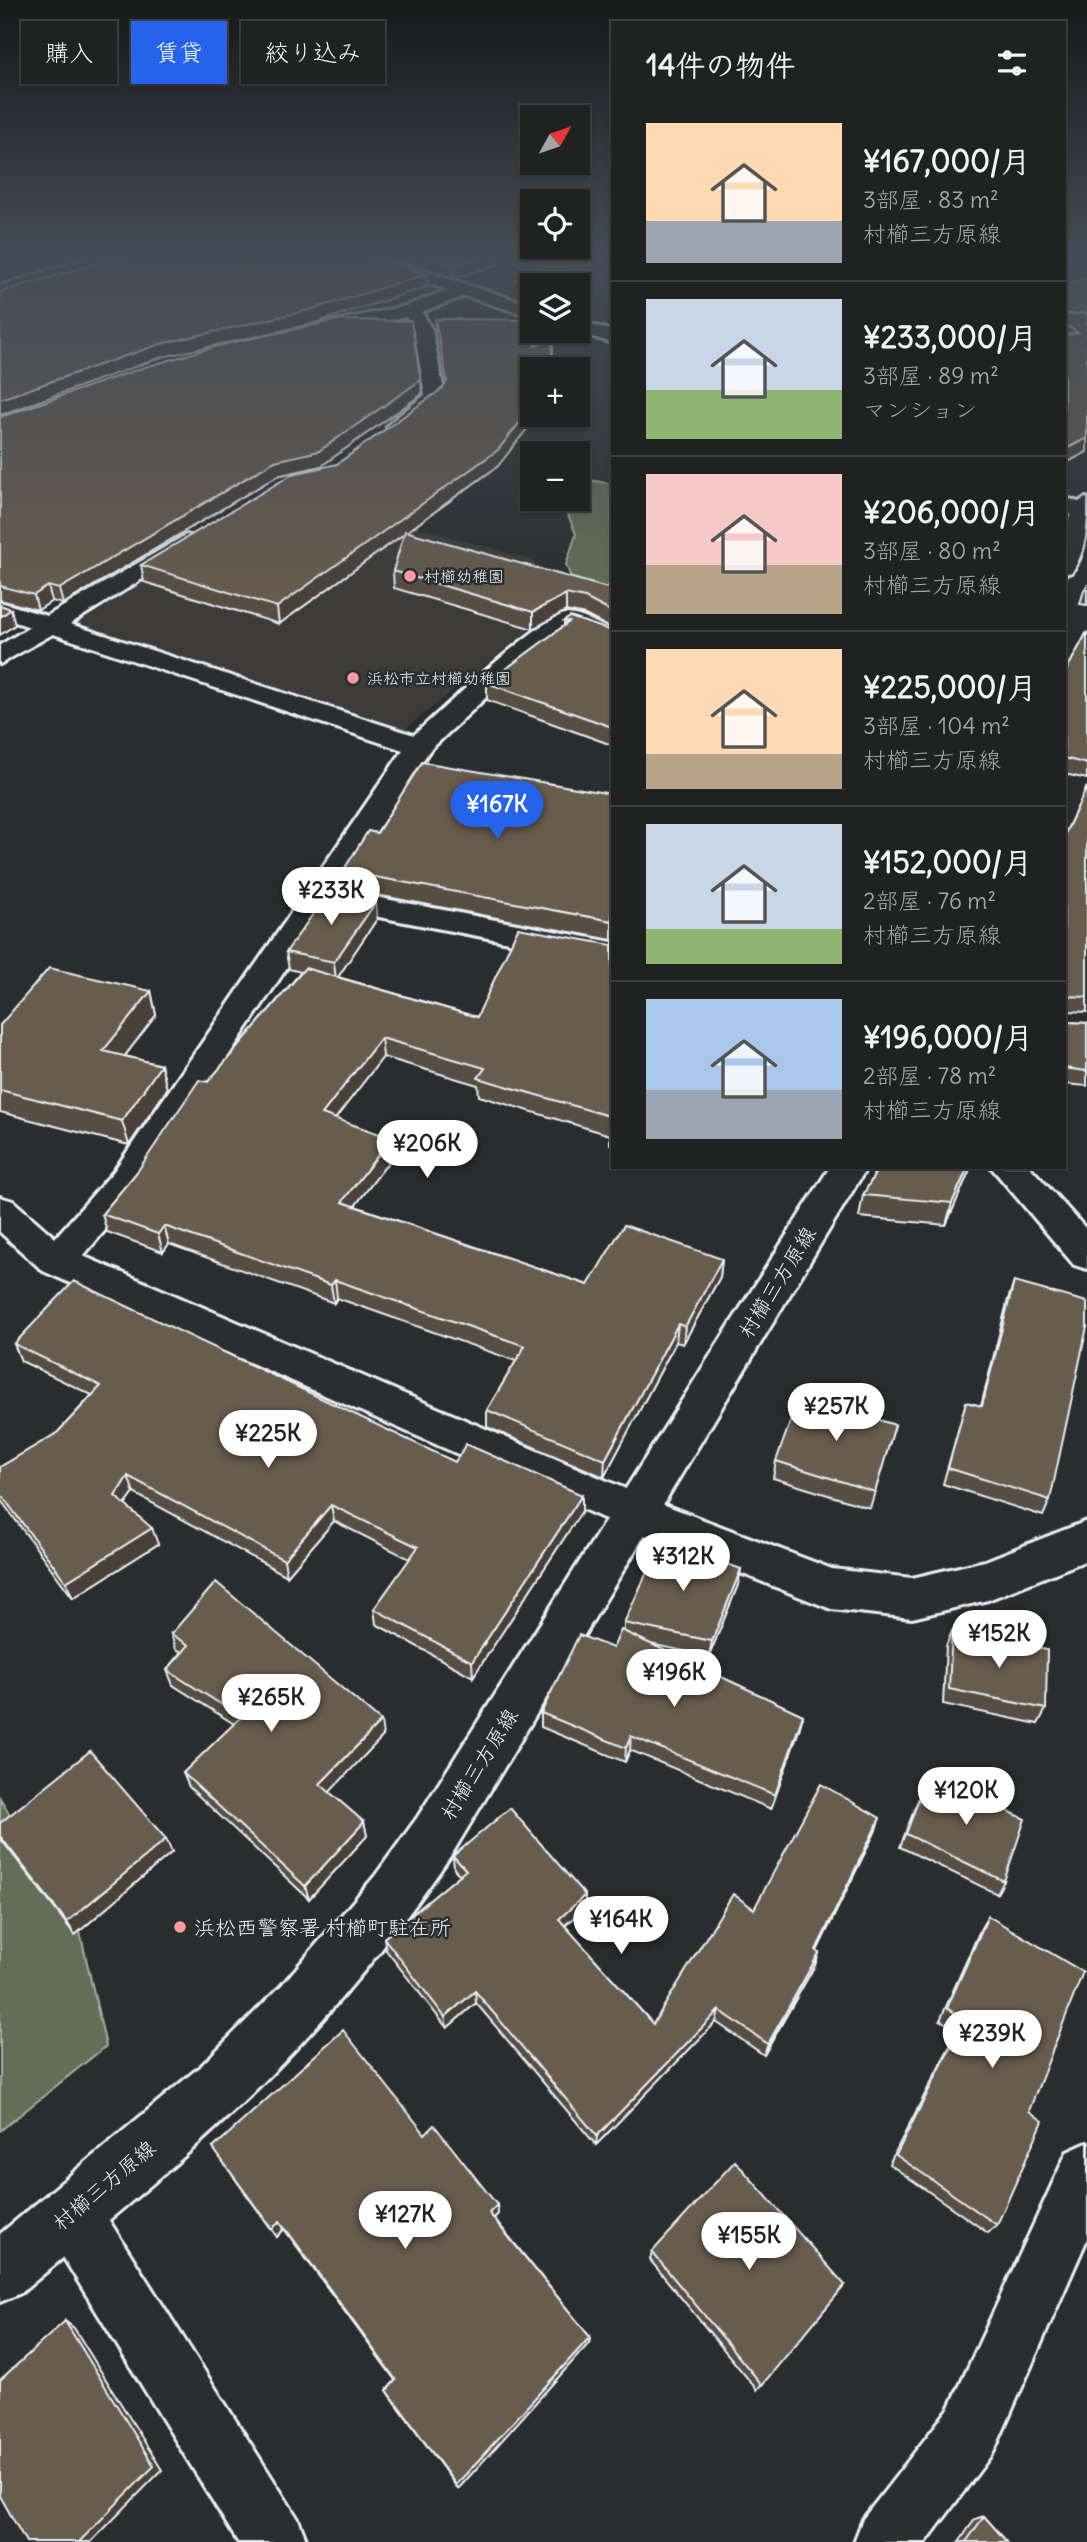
<!DOCTYPE html>
<html lang="ja">
<meta charset="utf-8">
<style>
:root{--surface:#202222;--page:#282a2a;--text:#f1f3f6;--muted:#a2a4a5;--line:#3d3f40;--accent:#2563eb}
body{margin:0;font-family:Delius,"Klee One",sans-serif;background:var(--page);color:var(--text);height:100vh;display:flex;flex-direction:column;font-size:26px;white-space:nowrap}
*{box-sizing:border-box;margin:0}
p{font-size:23px;color:var(--muted)}
.icon{flex:none;width:38px;height:38px;fill:none;stroke:currentColor;stroke-width:2;stroke-linecap:round;stroke-linejoin:round}
.map{position:relative;flex:1;overflow:hidden}
.drawer{position:absolute;left:611px;top:21px;width:455px;height:1148px;display:flex;flex-direction:column;background:var(--surface);border-radius:0px;box-shadow:0 2px 5px #0004,0 0 0 2px var(--line)}
.drawer>*{flex:none}
.hud{position:absolute;left:21px;top:21px;width:485px;height:63px;display:flex;gap:14px}
.needle{width:46px;rotate:50deg}
.fabs{position:absolute;left:520px;top:105px;display:grid;gap:14px}
.fabs a{display:grid;place-items:center;width:70px;height:70px;border-radius:0px;background:var(--surface);box-shadow:0 2px 5px #0004,0 0 0 2px var(--line);font-size:35px}
.price{position:absolute;translate:-50% -60px;padding:0 16px;border-radius:24px;background:#fff;color:#222;font-size:23px;line-height:46px;filter:drop-shadow(0 2px 4px #0008)}
.price::after{content:'';position:absolute;left:50%;top:42px;width:21px;height:16px;margin-left:-10px;background:inherit;clip-path:polygon(0 0,100% 0,50% 100%)}
.price.selected{background:var(--accent);color:#fff}
ul{padding:0;list-style:none}
li{display:flex;align-items:center;gap:21px;height:175px;padding:0 35px}
li+li{border-top:2px solid var(--line)}
li span{display:grid;place-items:center;flex:none;width:196px;height:140px;border-radius:0px;color:#555}
li>.icon{margin-inline-start:auto}
span .icon{width:84px;height:84px;fill:#fffc;stroke-width:1}
li b{font-size:30px}
h2{display:flex;justify-content:space-between;align-items:center;height:84px;padding:0 35px;font-size:30px}
.tag{padding:0 24px;border-radius:0px;background:var(--surface);box-shadow:0 2px 5px #0004,0 0 0 2px var(--line);font-size:24px;line-height:63px}
.tag.selected{background:var(--accent);color:#fff}
.map>svg:first-child{display:block}
</style>
<div class="map">
<svg width="1087" height="2542" viewBox="0 0 1087 2542">
<rect width="100%" height="100%" fill="#2a2d2e"/>
<filter id="ink" filterUnits="userSpaceOnUse"><feTurbulence type="fractalNoise" baseFrequency=".0143" numOctaves="2"/><feDisplacementMap in="SourceGraphic" scale="14" xChannelSelector="R" yChannelSelector="G"/><feConvolveMatrix kernelMatrix="1 2 1 2 8 2 1 2 1" color-interpolation-filters="sRGB"/></filter>
<g filter="url(#ink)">
<path fill="#3c3b38" d="M389,519L535,561L542,620L401,732L74,623L188,552Z"/>
<g fill="#626e54" stroke="#a5b0a6" stroke-width="2">
<path d="M564,254L612,257L568,271L516,280Z"/>
<path d="M1087,277V319L1064,320V285Z"/>
<path d="M578,478L612,484V588L581,603L566,565L576,534L566,510L567,499H578Z"/>
<path d="M0,1798L80,1932L106,2046L0,2131Z"/>
</g>
<g fill="none" stroke-linecap="round" stroke-linejoin="round">
<g stroke="#e8f1f8" stroke-width="6">
<g id="minor">
<path d="M343,254H370L532,305V317L465,296L422,312L432,330L445,397L404,431H390L387,427L390,423L425,395L414,330L406,317L313,337L304,331L306,327L406,306L447,290L346,258Z"/>
<path d="M578,320L612,331V343L574,331H578Z"/>
<path d="M1064,497L1087,505V520L1064,512Z"/>
<path d="M186,535L194,537L198,542L194,547L70,624L414,735C435,716 545,613 566,614C581,614 599,625 612,630V646L569,631L496,688L429,751L338,890L612,942V962L327,907L140,1189L83,1256L649,1499L832,1569L912,1578L985,1561L1087,1521V1560L988,1600L912,1618L831,1609L619,1525L43,1271L0,1232V1197L13,1201L55,1238L114,1171L403,750L53,634L0,664V645L30,627L0,617V602L47,616Z"/>
<path d="M991,1167H1030L1087,1230V1269L1074,1265Z"/>
<path d="M1087,2143V2239L994,2451L926,2542H854L863,2519L950,2407L1067,2152Z"/>
<path d="M70,2184L91,2192L298,2519L307,2542H238L49,2234L41,2213L49,2192Z"/>
</g>
</g>
<g stroke="#e8f1f8" stroke-width="6">
<g id="major">
<path d="M101,254H128L125,258L0,297V286Z"/>
<path d="M1087,498C1087,524 1087,550 1072,572L1064,574C1064,554 1062,504 1087,498Z"/>
<path d="M830,1167H867L453,1852C391,1943 321,2027 242,2103C172,2171 95,2230 21,2293L0,2302V2234L202,2065L282,1985L375,1876L417,1818Z"/>
</g>
</g>
<use href="#minor" fill="#2a2d2e" fill-rule="evenodd"/>
<use href="#major" fill="#2a2d2e" fill-rule="evenodd"/>
</g>
<g fill="#594e43" stroke="#e8f1f8" stroke-width="2">
<path d="M379,254H499V264L455,278Z"/>
<path d="M1087,313V452L1064,464V315Z"/>
<path d="M435,319L535,346L553,339V354L498,466L407,532L607,588L612,583V629L585,615L566,611L533,629L394,588L393,571L404,534L279,624L144,582L141,565L337,464L443,388L445,384L435,334Z"/>
<path d="M421,380L422,394L321,466L277,476L63,604L52,601L38,610L0,600V417Z"/>
<path d="M1087,586V605L1080,604L1084,590Z"/>
<path d="M564,621L612,631V745L487,700V683L564,626Z"/>
<path d="M1087,632V779L1064,774V675Z"/>
<path d="M1087,787V1012L1067,1011V1022L1087,1023V1086L1064,1084V836Z"/>
<path d="M612,794V940L345,889L343,871L377,833Z"/>
<path d="M377,919L338,977L477,1017L612,945V1144H610V1135L479,1096L478,1085L383,1057L335,1119L393,1156L355,1206L588,1285L722,1259L720,1277L683,1344L676,1342L604,1477L487,1427V1410L516,1361L337,1298L334,1303L169,1244L163,1252L107,1232L102,1214L137,1172L208,1082L301,972L289,969L286,952Z"/>
<path d="M151,991L156,1015L125,1056L161,1065L167,1089L129,1145L0,1112V1025Z"/>
<path d="M875,1167H971L946,1225L859,1217L863,1195L874,1176L873,1175Z"/>
<path d="M1014,1282L1050,1500L1043,1516L943,1484L966,1402L981,1406L1008,1299Z"/>
<path d="M14,1344L455,1462L582,1495V1511L473,1677L376,1624L374,1609L410,1559L334,1521L287,1576L134,1493L125,1505L158,1544L73,1598L0,1499V1467L57,1433L92,1395L21,1361Z"/>
<path d="M895,1425L870,1508L773,1478L776,1461Z"/>
<path d="M741,1569L738,1585L709,1656L650,1644L803,1715L799,1730L771,1809L630,1750L625,1762L541,1727V1713L613,1648L624,1631V1623Z"/>
<path d="M952,1631L1046,1709L1038,1724L943,1704L946,1646Z"/>
<path d="M171,1634L383,1736L329,1792L364,1822L367,1836L309,1899L189,1787L183,1773L234,1724L173,1685L167,1670L182,1652L176,1649Z"/>
<path d="M928,1774L1004,1881L997,1894L900,1847Z"/>
<path d="M0,1823L166,1839L172,1852L75,1935L3,1842L0,1838Z"/>
<path d="M875,1832L817,1951L819,1953L815,1965L764,2055L716,2022L596,2145L476,2003L447,2028L386,1950L384,1938L460,1875L454,1869L453,1856L585,1908L565,1926L653,2024L754,1909Z"/>
<path d="M988,1916L1029,2111L997,2225L988,2233L889,2164L958,2030L940,2020L981,1928Z"/>
<path d="M425,2134L497,2205L498,2214L494,2218L590,2337L589,2343L458,2489L390,2395L387,2390L395,2380L284,2229L277,2237L213,2148Z"/>
<path d="M652,2252L845,2285L757,2390L650,2260Z"/>
<path d="M984,2516L1007,2542H959L975,2519Z"/>
</g>
<g fill="#484037" stroke="#e8f1f8" stroke-width="2">
<path d="M489,254H499V264L455,278L454,265Z"/>
<path d="M427,274V287L311,324L162,357L0,415V399L160,344Z"/>
<path d="M421,380L422,394L321,466L277,476L63,604L59,589L275,461Z"/>
<path d="M532,407V415H538L498,466L279,624L277,607Z"/>
<path d="M1087,438V452L1064,464V450Z"/>
<path d="M48,586L52,601L38,610L34,595Z"/>
<path d="M566,594V611L533,629V612Z"/>
<path d="M11,609L15,625L0,635V617Z"/>
<path d="M376,902L377,919L336,980L334,962Z"/>
<path d="M151,991L156,1015L110,1075L103,1051Z"/>
<path d="M381,1038L383,1057L325,1132L322,1114Z"/>
<path d="M161,1065L167,1089L129,1145L122,1121Z"/>
<path d="M391,1138L393,1156L344,1220L342,1202Z"/>
<path d="M968,1167H971L946,1225L952,1203Z"/>
<path d="M164,1226L169,1244L163,1252L158,1234Z"/>
<path d="M722,1259L720,1277L683,1344L685,1327Z"/>
<path d="M335,1280L337,1298L334,1303L331,1285Z"/>
<path d="M678,1324L676,1342L604,1477L605,1460Z"/>
<path d="M128,1476L134,1493L120,1512L115,1496Z"/>
<path d="M582,1495V1511L473,1677L472,1662Z"/>
<path d="M331,1505L334,1521L287,1576L284,1560Z"/>
<path d="M152,1528L158,1544L73,1598L66,1582Z"/>
<path d="M741,1569L738,1585L709,1656L712,1641Z"/>
<path d="M803,1715L799,1730L771,1809L775,1795Z"/>
<path d="M381,1721L383,1736L324,1798L320,1784Z"/>
<path d="M631,1736L630,1750L625,1762L626,1748Z"/>
<path d="M880,1818L875,1832L811,1962L816,1950Z"/>
<path d="M364,1822L367,1836L309,1899L305,1886Z"/>
<path d="M166,1839L172,1852L75,1935L67,1922Z"/>
<path d="M585,1895V1908L558,1931L559,1919Z"/>
<path d="M819,1953L815,1965L764,2055L768,2044Z"/>
<path d="M475,1991L476,2003L447,2028L445,2017Z"/>
<path d="M719,2010L716,2022L596,2145L597,2136Z"/>
<path d="M497,2205L498,2214L490,2221L489,2213Z"/>
<path d="M280,2221L284,2229L277,2237L272,2229Z"/>
<path d="M65,2321L74,2328L162,2470L91,2542H79Z"/>
<path d="M590,2337L589,2343L458,2489L456,2485Z"/>
</g>
<g fill="#675b4e" stroke="#e8f1f8" stroke-width="2">
<path d="M129,254H365L427,274L310,310L160,344L0,399V292Z"/>
<path d="M419,254H489L454,265Z"/>
<path d="M1087,313V438L1064,450V335L1078,333L1064,324V315Z"/>
<path d="M435,319L532,320V331H535V346L553,339L551,369H532V407L498,450L277,607L141,565L293,474L337,464L443,388L447,381Z"/>
<path d="M338,320L411,321L421,380L319,451L275,461L59,589L48,586L34,595L0,586V417L145,367L221,345Z"/>
<path d="M405,531L607,588L612,583V612L585,598L566,594L533,612L393,571Z"/>
<path d="M0,605L11,609L0,617Z"/>
<path d="M570,617L612,631V727L487,683L569,622L564,621Z"/>
<path d="M1087,632V764L1064,758V675Z"/>
<path d="M422,762L612,794V921L343,871L368,831L377,833Z"/>
<path d="M1087,787V997L1067,996V1022L1087,1023V1071L1064,1068V836Z"/>
<path d="M328,893L376,902L334,962L286,952Z"/>
<path d="M518,928L612,945V1117L478,1078L485,1068L381,1038L322,1114L391,1138L342,1202L588,1285L624,1225L722,1259L685,1327L678,1324L605,1460L487,1410L525,1346L335,1280L331,1285L164,1226L158,1234L102,1214L137,1172L199,1080L208,1082L305,968L477,1017Z"/>
<path d="M49,968L151,991L103,1051L161,1065L122,1121L0,1090V1025Z"/>
<path d="M879,1167H968L952,1203L863,1195Z"/>
<path d="M74,1281L455,1462L466,1444L582,1495L472,1662L374,1609L418,1547L331,1505L284,1560L128,1476L115,1496L152,1528L66,1582L0,1493V1467L57,1433L101,1386L14,1344Z"/>
<path d="M1014,1282L1087,1302V1327L1050,1500L948,1468L966,1402L982,1406Z"/>
<path d="M800,1395L895,1425L875,1492L776,1461Z"/>
<path d="M662,1539L741,1569L712,1641L624,1623Z"/>
<path d="M216,1582L381,1721L320,1784L364,1822L305,1886L183,1773L241,1717L167,1670L189,1645L171,1634Z"/>
<path d="M621,1630L803,1715L775,1795L631,1736L626,1748L541,1713L579,1635L613,1648Z"/>
<path d="M952,1631L1047,1650L1046,1709L949,1689Z"/>
<path d="M90,1751L166,1839L67,1922L0,1836V1823Z"/>
<path d="M928,1774L1025,1819L1004,1881L906,1834Z"/>
<path d="M821,1784L880,1818L816,1950L819,1953L768,2044L719,2010L597,2136L475,1991L445,2017L384,1938L466,1870L453,1856L510,1808L585,1895L559,1919L653,2024L733,1894L754,1909Z"/>
<path d="M988,1916L1083,1972L1029,2111L1043,2121L997,2225L896,2155L965,2019L947,2008Z"/>
<path d="M343,2030L425,2134L434,2125L497,2205L489,2213L590,2337L456,2485L387,2390L396,2380L280,2221L272,2229L213,2148Z"/>
<path d="M735,2161L845,2285L762,2385L652,2252Z"/>
<path d="M65,2321L154,2466L79,2542H26L0,2496V2380Z"/>
<path d="M984,2516L1007,2542H966Z"/>
</g>
</g>
<linearGradient id="sky" x2="0" y2="1"><stop stop-color="#171919"/><stop offset="0.42" stop-color="#444c57"/><stop offset="1" stop-color="#444c57" stop-opacity="0"/></linearGradient>
<rect width="1087" height="610" fill="url(#sky)"/>
<g fill="#ff9aa2" stroke="#2a2d2e" stroke-width="2.5">
<circle cx="410" cy="576" r="7"/>
<circle cx="353" cy="678" r="7"/>
<circle cx="180" cy="1927" r="7"/>
</g>
<g text-anchor="middle" dominant-baseline="central" stroke-width="5" stroke-linejoin="round" paint-order="stroke">
<g font-size="16" fill="#e8f1f8" stroke="#2a2d2e" text-anchor="start">
<text x="424" y="576">村櫛幼稚園</text>
<text x="367" y="678">浜松市立村櫛幼稚園</text>
</g>
<g font-size="21" fill="#e8f1f8" stroke="#2a2d2e">
<text transform="translate(777 1282) rotate(-58)">村櫛三方原線</text>
<text transform="translate(479 1764) rotate(-58)">村櫛三方原線</text>
<text transform="translate(104 2185) rotate(-40)">村櫛三方原線</text>
</g>
<g font-size="21" fill="#e8f1f8" stroke="#2a2d2e" text-anchor="start">
<text x="194" y="1927">浜松西警察署 村櫛町駐在所</text>
</g>
</g>
</svg>
<div class="fabs">
<a><svg class="needle" viewBox="-14 -14 28 28"><path d="M0-13l5 13h-10z" fill="#e53935"/><path d="M0 13l5-13h-10z" fill="#a2a4a5"/></svg></a>
<a><svg class="icon" aria-label="locate" viewBox="0 0 24 24"><circle cx="12" cy="12" r="6"/><path d="M12 2v4M12 18v4M2 12h4M18 12h4"/></svg></a>
<a><svg class="icon" aria-label="layers" viewBox="0 0 24 24"><path d="M12 4l9 5-9 5-9-5zM3 14l9 5 9-5"/></svg></a>
<a>+</a>
<a>−</a>
</div>
<b class="price selected" style="left:497px;top:841px">¥167K</b>
<b class="price" style="left:331px;top:927px">¥233K</b>
<b class="price" style="left:427px;top:1180px">¥206K</b>
<b class="price" style="left:836px;top:1443px">¥257K</b>
<b class="price" style="left:268px;top:1470px">¥225K</b>
<b class="price" style="left:683px;top:1593px">¥312K</b>
<b class="price" style="left:999px;top:1670px">¥152K</b>
<b class="price" style="left:674px;top:1709px">¥196K</b>
<b class="price" style="left:271px;top:1734px">¥265K</b>
<b class="price" style="left:966px;top:1827px">¥120K</b>
<b class="price" style="left:621px;top:1956px">¥164K</b>
<b class="price" style="left:992px;top:2070px">¥239K</b>
<b class="price" style="left:405px;top:2251px">¥127K</b>
<b class="price" style="left:749px;top:2272px">¥155K</b>
<div class="hud">
<a class="tag">購入</a>
<a class="tag selected">賃貸</a>
<a class="tag">絞り込み</a>
</div>
<section class="drawer">
<h2>14件の物件<svg class="icon" aria-label="filters" viewBox="0 0 24 24"><path d="M4 7h16M4 17h16"/><circle cx="9" cy="7" r="2"/><circle cx="15" cy="17" r="2"/></svg></h2>
<ul>
<li><span style="background:linear-gradient(#ffd9b3 70%,#9aa5b1 0)"><svg class="icon" aria-label="home" viewBox="0 0 24 24"><path d="M3 11l9-7 9 7M6 9v11h12V9"/></svg></span><div><b>¥167,000/月</b><p>3部屋 · 83 m²</p><p>村櫛三方原線</p></div></li>
<li><span style="background:linear-gradient(#c9d6e8 65%,#8fb573 0)"><svg class="icon" aria-label="home" viewBox="0 0 24 24"><path d="M3 11l9-7 9 7M6 9v11h12V9"/></svg></span><div><b>¥233,000/月</b><p>3部屋 · 89 m²</p><p>マンション</p></div></li>
<li><span style="background:linear-gradient(#f6c9c9 65%,#b9a48a 0)"><svg class="icon" aria-label="home" viewBox="0 0 24 24"><path d="M3 11l9-7 9 7M6 9v11h12V9"/></svg></span><div><b>¥206,000/月</b><p>3部屋 · 80 m²</p><p>村櫛三方原線</p></div></li>
<li><span style="background:linear-gradient(#ffd9b3 75%,#b9a48a 0)"><svg class="icon" aria-label="home" viewBox="0 0 24 24"><path d="M3 11l9-7 9 7M6 9v11h12V9"/></svg></span><div><b>¥225,000/月</b><p>3部屋 · 104 m²</p><p>村櫛三方原線</p></div></li>
<li><span style="background:linear-gradient(#c9d6e8 75%,#8fb573 0)"><svg class="icon" aria-label="home" viewBox="0 0 24 24"><path d="M3 11l9-7 9 7M6 9v11h12V9"/></svg></span><div><b>¥152,000/月</b><p>2部屋 · 76 m²</p><p>村櫛三方原線</p></div></li>
<li><span style="background:linear-gradient(#a9c7e8 65%,#9aa5b1 0)"><svg class="icon" aria-label="home" viewBox="0 0 24 24"><path d="M3 11l9-7 9 7M6 9v11h12V9"/></svg></span><div><b>¥196,000/月</b><p>2部屋 · 78 m²</p><p>村櫛三方原線</p></div></li>
</ul>
</section>
</div>
